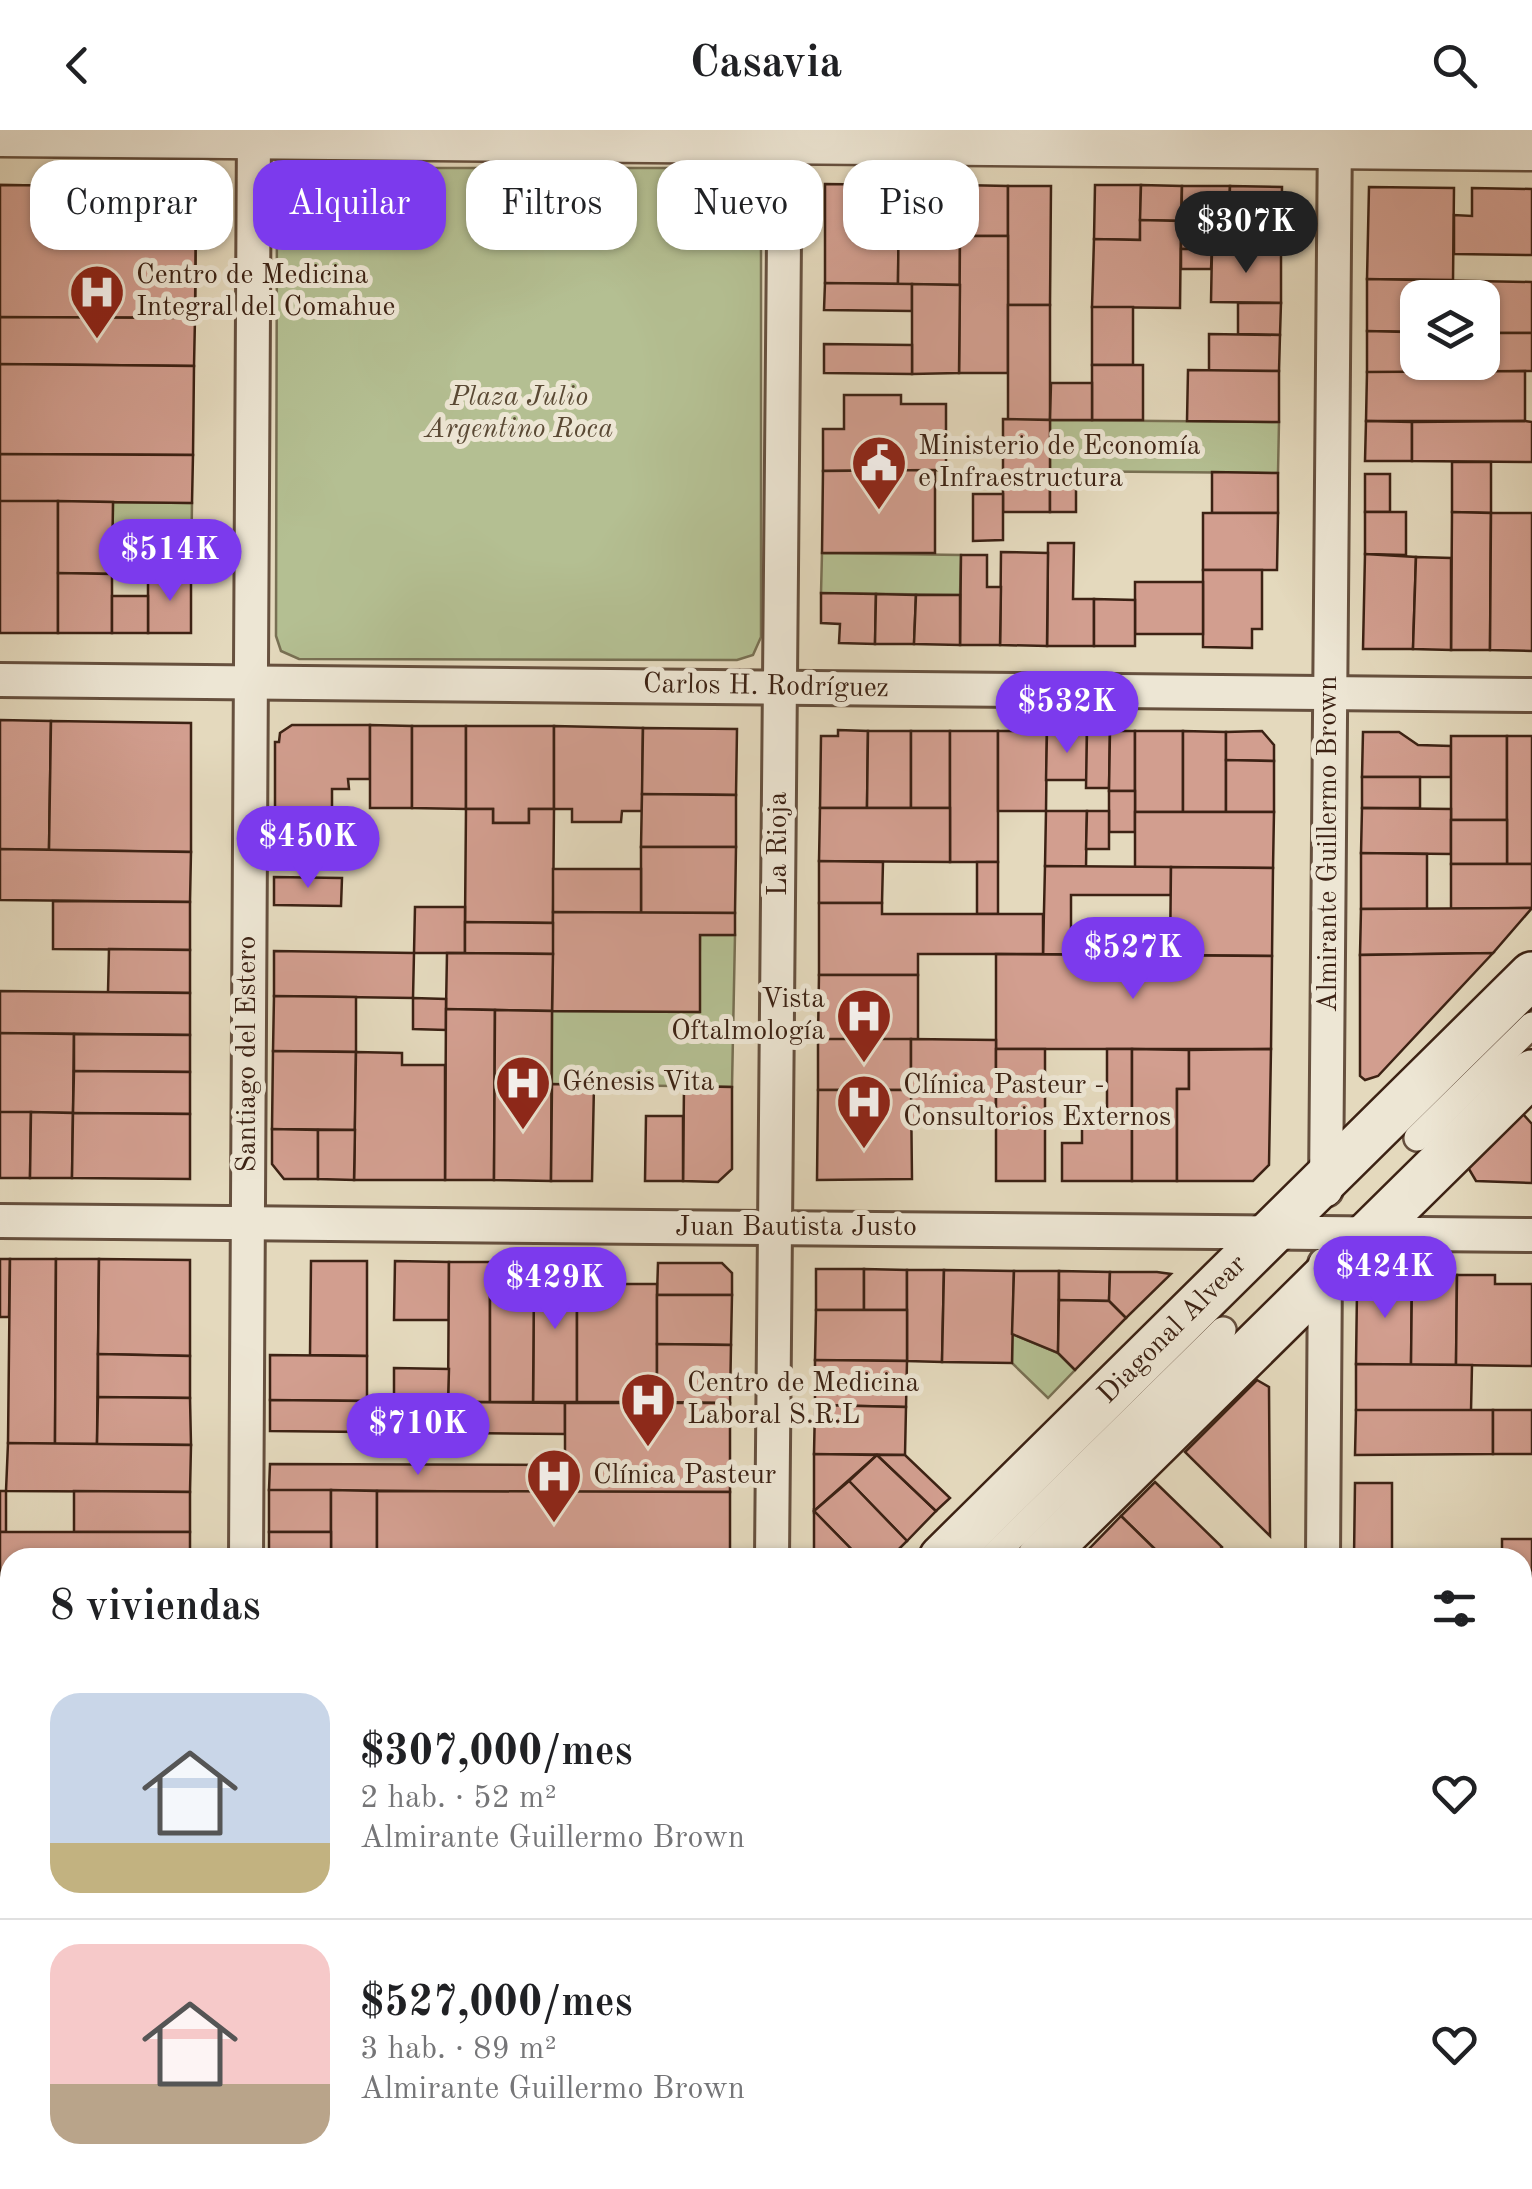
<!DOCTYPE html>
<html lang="es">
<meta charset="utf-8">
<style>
:root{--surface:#fff;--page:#f6f6f6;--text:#202124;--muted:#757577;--line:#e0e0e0;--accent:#7c3aed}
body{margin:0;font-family:"Old Standard TT",serif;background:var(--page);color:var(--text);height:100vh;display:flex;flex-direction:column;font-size:38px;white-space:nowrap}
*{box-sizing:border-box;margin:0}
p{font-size:32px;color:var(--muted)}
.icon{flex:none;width:55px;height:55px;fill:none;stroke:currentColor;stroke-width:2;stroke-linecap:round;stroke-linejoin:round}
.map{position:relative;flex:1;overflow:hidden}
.sheet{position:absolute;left:0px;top:1418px;width:1532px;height:642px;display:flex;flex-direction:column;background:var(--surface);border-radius:30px 30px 0 0;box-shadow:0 2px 8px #0004}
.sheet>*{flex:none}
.banner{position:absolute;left:30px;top:30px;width:1000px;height:90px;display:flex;gap:20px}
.tools{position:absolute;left:1400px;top:150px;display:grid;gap:20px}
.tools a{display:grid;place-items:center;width:100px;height:100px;border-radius:20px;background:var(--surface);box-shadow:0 2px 8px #0004;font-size:50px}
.price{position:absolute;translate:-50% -85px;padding:0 22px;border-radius:35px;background:var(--accent);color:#fff;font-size:32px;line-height:65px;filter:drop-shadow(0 2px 5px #0008)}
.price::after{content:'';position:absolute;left:50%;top:60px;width:30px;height:22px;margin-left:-15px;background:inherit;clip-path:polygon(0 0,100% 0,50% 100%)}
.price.selected{background:#222;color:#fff}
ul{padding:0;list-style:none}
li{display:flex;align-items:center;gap:30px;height:250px;padding:0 50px}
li+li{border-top:2px solid var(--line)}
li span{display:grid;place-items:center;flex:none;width:280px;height:200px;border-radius:30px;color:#555}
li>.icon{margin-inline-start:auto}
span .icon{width:120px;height:120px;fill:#fffc;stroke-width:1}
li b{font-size:42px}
h2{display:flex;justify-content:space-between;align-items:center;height:120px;padding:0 50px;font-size:42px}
.pill{padding:0 35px;border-radius:30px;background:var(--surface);box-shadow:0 2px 8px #0004;font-size:35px;line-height:90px}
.pill.selected{background:var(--accent);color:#fff}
header{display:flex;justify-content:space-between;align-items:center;height:130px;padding:0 50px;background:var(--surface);font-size:45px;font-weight:700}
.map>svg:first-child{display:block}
</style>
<header><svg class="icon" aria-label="back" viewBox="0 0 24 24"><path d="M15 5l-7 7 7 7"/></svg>Casavia<svg class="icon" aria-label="search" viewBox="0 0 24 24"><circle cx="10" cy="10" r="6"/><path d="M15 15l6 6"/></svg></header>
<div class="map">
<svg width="1532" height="2059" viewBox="0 0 1532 2059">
<rect width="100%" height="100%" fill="#e4d9bd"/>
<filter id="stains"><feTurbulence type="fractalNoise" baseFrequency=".002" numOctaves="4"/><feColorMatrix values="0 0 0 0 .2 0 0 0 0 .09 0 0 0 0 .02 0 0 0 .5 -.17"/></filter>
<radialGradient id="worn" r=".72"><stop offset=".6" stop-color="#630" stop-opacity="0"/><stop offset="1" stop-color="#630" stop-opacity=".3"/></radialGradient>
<g fill="#b4bf92" stroke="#787053" stroke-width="2.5">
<path d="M293,38H739L755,45L761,63V507L753,525L737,530L299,529L281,521L276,506L277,57L284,43Z"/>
<path d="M1050,290L1279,292L1278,343L1050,341Z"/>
<path d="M113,372L192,373L191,444H112Z"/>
<path d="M822,423L961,425L960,465L821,463Z"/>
<path d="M700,805H735L732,957L552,954V881L699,882Z"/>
<path d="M1012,1204L1058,1223L1075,1240L1048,1268L1012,1233Z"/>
<rect x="0" y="1495" width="10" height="90"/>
<path d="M0,1688H10V2050H699V2059H0Z"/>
<path d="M1522,1704H1532V2058L827,2055V2050H1522Z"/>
</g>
<g fill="#d29e8f" stroke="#3c2214" stroke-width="2.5">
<path d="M825,54L899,55L898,154L825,153Z"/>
<path d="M0,55L196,57L195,188L91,187L92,111L0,110Z"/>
<path d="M0,55L196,57L195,188L0,187Z"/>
<path d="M899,55H960V155L898,154Z"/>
<path d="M960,55L1008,56V106H960Z"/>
<path d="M1095,55H1141L1140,110L1094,109Z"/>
<path d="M1141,55L1182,56L1181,91L1140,90Z"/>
<path d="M1008,56H1051L1050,175H1008Z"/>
<path d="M1182,56H1230L1228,119H1181Z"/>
<path d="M1230,56L1282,57L1281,120L1228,119Z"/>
<path d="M1369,57L1454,58L1453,150L1367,149Z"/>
<path d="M1472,58L1532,59V125L1454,124V85L1472,86Z"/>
<path d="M1140,90L1181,91L1180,178L1092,177L1094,109L1140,110Z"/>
<path d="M960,106H1008V243H959Z"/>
<path d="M1181,119H1212L1211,139H1181Z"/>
<path d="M1212,119L1281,120V173L1211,172Z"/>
<path d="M1367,149L1532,152V203H1482V168H1418V202L1367,201Z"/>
<path d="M825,153L912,154V181L824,180Z"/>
<path d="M912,154L960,155L959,243L912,244Z"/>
<path d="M1238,173H1281L1280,205L1238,204Z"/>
<rect x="1008" y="175" width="42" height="115"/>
<rect x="1092" y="177" width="41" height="58"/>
<path d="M0,187L195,188L194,236L0,234Z"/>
<path d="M1367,201L1406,202L1405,243L1367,242Z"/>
<path d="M1482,203H1532V241L1459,242V232H1482Z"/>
<path d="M1209,204L1280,205L1279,241H1209Z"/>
<path d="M824,214L912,215V244L824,243Z"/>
<path d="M1405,222H1418V232H1459V242L1405,243Z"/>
<path d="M0,234L194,236L193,325L0,324Z"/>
<rect x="1092" y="235" width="51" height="55"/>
<path d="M1188,240L1279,241V292L1187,291Z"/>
<path d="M1525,241V291H1366L1367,242Z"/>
<path d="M1051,253H1092V290H1050Z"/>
<path d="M844,265H901V274H946V340L823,341V299H844Z"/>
<path d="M1003,289L1050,290V382H1003Z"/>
<path d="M1366,291L1412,292V331H1365Z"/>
<path d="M1525,291L1532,292V332L1412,331V292Z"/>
<path d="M0,324L193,325L192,373L0,371Z"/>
<path d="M1452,332H1491V383L1452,382Z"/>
<path d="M935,340V423H822L823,341Z"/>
<rect x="1050" y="341" width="26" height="41"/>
<path d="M1212,342L1278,343V383H1212Z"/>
<rect x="1365" y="344" width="25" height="38"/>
<path d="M973,364H1003V410L973,411Z"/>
<rect x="0" y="371" width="58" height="132"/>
<path d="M58,371L113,372L112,444L58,443Z"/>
<path d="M1365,382H1406V425L1365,424Z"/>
<path d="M1452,382L1491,383L1490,520H1451Z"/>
<path d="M1203,383H1278L1277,440H1203Z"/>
<path d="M1491,383H1532V521L1490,520Z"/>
<path d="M1048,413H1074L1073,469H1094V516H1047Z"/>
<path d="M1001,422L1048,423L1047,516L1000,515Z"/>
<path d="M1365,424L1416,427L1413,519H1363Z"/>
<path d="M961,425H987V457H1001L1000,515H960Z"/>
<path d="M1416,427L1451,428V520L1413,519Z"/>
<path d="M1203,440H1262V499H1252V518L1203,517Z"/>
<path d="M58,443L112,444V503H58Z"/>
<rect x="148" y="444" width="43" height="59"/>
<rect x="1135" y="452" width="68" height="52"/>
<path d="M821,463L876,464L875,514L839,513L840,494L821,493Z"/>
<path d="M876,464L916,465L914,514H875Z"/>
<path d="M916,465H960V515L914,514Z"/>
<rect x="112" y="466" width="36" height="37"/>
<path d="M1094,469L1135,470V516H1094Z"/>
<path d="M0,590L51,591L49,720L0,719Z"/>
<path d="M51,591L191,593V722L49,720Z"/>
<path d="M292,595H370V649H348L349,659H332V678L275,677V612H279L280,603Z"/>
<path d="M370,595L412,596V678H370Z"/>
<path d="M412,596H466V679L412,678Z"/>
<path d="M466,596H554V679H529V693H493V679H466Z"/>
<path d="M554,596L643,598L642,681H622L621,692H572V679H554Z"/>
<path d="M643,598L737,599L736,665L642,664Z"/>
<path d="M838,600L868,601L867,678H820L821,606H838Z"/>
<path d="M868,601H911V678H867Z"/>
<rect x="911" y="601" width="39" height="77"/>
<rect x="950" y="601" width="48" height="131"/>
<path d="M998,601H1047L1046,681H998Z"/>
<path d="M1047,601H1087V650H1046Z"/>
<path d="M1087,601H1110L1109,658H1086Z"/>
<path d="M1110,601H1135V661H1109Z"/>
<rect x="1135" y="601" width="48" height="81"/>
<path d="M1183,601L1226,602V682H1183Z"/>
<path d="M1262,601L1274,615V631L1226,630V602Z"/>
<path d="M1363,602H1399L1418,615L1451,616V647H1362Z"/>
<rect x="1451" y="606" width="56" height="84"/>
<rect x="1507" y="606" width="25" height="128"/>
<path d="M1226,630L1274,631V682H1226Z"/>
<rect x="1362" y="647" width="58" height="31"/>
<rect x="1109" y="661" width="26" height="41"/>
<path d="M642,664L736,665V717H641Z"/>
<path d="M820,678H950V732L819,731Z"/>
<path d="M1362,678L1451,679V724L1361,723Z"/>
<path d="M466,679H493V693H529V679H554L553,793L465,792Z"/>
<path d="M1046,681H1087L1086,737L1045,736Z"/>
<path d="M1087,681H1109V719H1086Z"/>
<path d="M1135,682H1274L1273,738L1135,737Z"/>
<rect x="1451" y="690" width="56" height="44"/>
<path d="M641,717H736L735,783H641Z"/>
<path d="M0,719L191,722L190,772L0,770Z"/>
<path d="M1361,723L1427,724V779H1361Z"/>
<path d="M819,731L883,732L882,773H819Z"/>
<rect x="977" y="732" width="21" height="52"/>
<path d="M1451,734H1532V778L1451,779Z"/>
<path d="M1045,736L1171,737V765H1071V803H1170V825L1043,824Z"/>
<path d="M1171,737L1273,738L1272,826L1170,825Z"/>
<path d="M553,739H641V783L553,782Z"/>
<path d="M274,747L342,748L341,776L274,775Z"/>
<path d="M53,771L190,772V820L53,819Z"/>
<path d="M819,773H882V784H1043V824H918V845H819Z"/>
<path d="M415,777H465V823H414Z"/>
<path d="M1532,778L1493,823L1360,825L1361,779Z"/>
<path d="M553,782L735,783V805H700V882L552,881Z"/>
<path d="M465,792L553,793V824L465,823Z"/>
<path d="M109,819L190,820V863L108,862Z"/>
<path d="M274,821L414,823L413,868L274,866Z"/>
<path d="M447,823L553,824L552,881L446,879Z"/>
<path d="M1493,823L1378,946L1365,950L1360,946V825Z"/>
<path d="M996,824L1272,826L1271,919H996Z"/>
<path d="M819,845H918V910L818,909Z"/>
<path d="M0,861L190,863V905L0,903Z"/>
<path d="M274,866L356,867V922L273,921Z"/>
<path d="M413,868L446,869V900L413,899Z"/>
<path d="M446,879L495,880L494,1050H445Z"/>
<path d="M495,880L552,881L551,1051L494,1050Z"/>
<path d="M0,903L74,904L73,983L0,982Z"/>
<path d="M74,904L190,905V942L74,941Z"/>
<rect x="818" y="909" width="93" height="51"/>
<path d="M911,909L996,910V993H911Z"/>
<rect x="996" y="919" width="49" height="132"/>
<path d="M1107,919H1132V1051H1062V1013H1082V993H1107Z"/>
<path d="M1132,919L1189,920V959H1177V1051H1132Z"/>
<path d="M1271,919L1269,1035L1253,1051H1177V959H1189V920Z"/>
<path d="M273,921L356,922L355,1000L272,999Z"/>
<path d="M356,922L402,923V935H445V1050H354Z"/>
<path d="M74,941L190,942V984L73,983Z"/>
<path d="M552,954L594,955L592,1051H551Z"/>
<path d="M684,956L732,957V1039L718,1052L683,1051Z"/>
<path d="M818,960H911L912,1049L817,1050Z"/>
<path d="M0,982H31L30,1048H0Z"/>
<path d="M31,982L73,983L72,1048H30Z"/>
<path d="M73,983L190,984V1049L72,1048Z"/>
<path d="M1522,983L1532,994V1053L1476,1051L1466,1034Z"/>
<path d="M646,986H683V1051H645Z"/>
<path d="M272,999L318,1000V1049H284L272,1034Z"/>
<path d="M318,1000H355L354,1050L318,1049Z"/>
<path d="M0,1129H10L9,1187H0Z"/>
<path d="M10,1129H56L55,1314L8,1313Z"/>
<path d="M56,1129H99L97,1314H55Z"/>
<path d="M99,1129L190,1130V1226L98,1224Z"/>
<path d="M311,1131H367V1226L310,1225Z"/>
<path d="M395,1131L449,1132V1190H394Z"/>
<path d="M449,1132H490V1272H448Z"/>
<path d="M534,1132H577V1272H533Z"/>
<path d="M658,1133H722L732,1143V1165H657Z"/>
<rect x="816" y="1139" width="48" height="41"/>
<path d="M864,1139L907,1140V1180H864Z"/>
<path d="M907,1140H944L942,1232L907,1231Z"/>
<path d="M944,1140L1014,1141L1012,1233L942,1232Z"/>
<path d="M1014,1141H1059L1058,1223L1012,1204Z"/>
<path d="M1059,1141L1110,1142L1109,1171L1059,1170Z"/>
<path d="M1110,1142H1157L1171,1144L1126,1188L1109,1171Z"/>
<path d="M490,1145L534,1146L533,1272H490Z"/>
<path d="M1372,1145H1412L1411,1235L1356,1234L1357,1161Z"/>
<path d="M1412,1145H1457L1456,1235H1411Z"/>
<path d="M1457,1145H1495V1154H1532V1236L1456,1235Z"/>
<rect x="577" y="1154" width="80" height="118"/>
<path d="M657,1165H732L731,1215L657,1214Z"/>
<path d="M1059,1170L1109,1171L1126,1188L1075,1240L1058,1223Z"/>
<path d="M816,1180H907V1231L815,1230Z"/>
<path d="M657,1214L731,1215L730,1273L657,1272Z"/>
<path d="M98,1224L190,1226V1268L98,1267Z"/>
<path d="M270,1225L367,1226V1271L270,1270Z"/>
<path d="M815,1230L907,1231L906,1277L815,1275Z"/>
<path d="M1356,1234L1472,1235L1471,1281L1356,1280Z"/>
<path d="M394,1238L449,1239L448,1272L394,1271Z"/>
<path d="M1257,1250L1269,1257L1270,1406L1185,1322Z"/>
<path d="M98,1267L190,1268L191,1315L97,1314Z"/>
<path d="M270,1270L565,1273V1304L270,1301Z"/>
<rect x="565" y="1273" width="165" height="89"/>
<path d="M815,1275L906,1277L905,1325L814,1324Z"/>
<path d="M1356,1280H1493V1324L1355,1325Z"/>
<rect x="1493" y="1280" width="39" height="44"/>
<path d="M8,1313L191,1315L190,1362L6,1361Z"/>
<path d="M814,1324L877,1325L814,1381Z"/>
<path d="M877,1325L936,1381L907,1411L849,1351Z"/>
<path d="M877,1325H905L950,1368L936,1381Z"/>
<path d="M270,1334L565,1335V1362L269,1360Z"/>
<path d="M849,1351L907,1411L890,1428H860L814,1381Z"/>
<path d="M1155,1352L1222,1417L1212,1428H1164L1121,1386Z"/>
<path d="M1355,1353H1392V1427H1354Z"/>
<rect x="269" y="1360" width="62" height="42"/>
<path d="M331,1360L377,1361V1428H331Z"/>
<rect x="0" y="1361" width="6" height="41"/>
<path d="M74,1361L190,1362V1402H74Z"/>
<path d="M377,1361L730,1362V1428H377Z"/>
<path d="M814,1381L860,1428H814Z"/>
<path d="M1121,1386L1164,1428H1093L1087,1421Z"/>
<path d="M0,1402H190V1428H10V1495H0Z"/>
<rect x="269" y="1402" width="62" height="26"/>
<path d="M1502,1409H1532V1595H1522V1428H1502Z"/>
</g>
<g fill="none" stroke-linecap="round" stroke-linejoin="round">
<g stroke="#66503e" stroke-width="30">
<g id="pedestrian">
<path d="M1417,1008L1532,895"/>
<path d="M991,1428L1223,1200"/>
<path d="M0,1993H10"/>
</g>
</g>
<g stroke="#66503e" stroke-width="38">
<g id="minor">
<path d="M0,550L1532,565"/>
<path d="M1326,1060L1335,0"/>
<path d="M0,1091L1532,1105"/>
<path d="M246,1428L254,0"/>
<path d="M772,1428L785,0"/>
<path d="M1323,1428L1325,1134"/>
<path d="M804,2050V2059"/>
<path d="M724,2059V2050"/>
</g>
</g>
<g stroke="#66503e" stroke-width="45">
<path id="tertiary" d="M0,6L1532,20"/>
</g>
<g stroke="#3c2214" stroke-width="50">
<g id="secondary">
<path d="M942,1428L1532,845"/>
<path d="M1040,1428L1532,943"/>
<path d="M0,1630H10"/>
<path d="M1522,1639H1532"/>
</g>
</g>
<use href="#pedestrian" stroke="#ede6d4" stroke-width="25"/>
<use href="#minor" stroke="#ede6d4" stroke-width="32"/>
<use href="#tertiary" stroke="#ede6d4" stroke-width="40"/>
<use href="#secondary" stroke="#ede6d4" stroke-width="45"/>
</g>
<defs>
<g id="hospital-pin" transform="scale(2.875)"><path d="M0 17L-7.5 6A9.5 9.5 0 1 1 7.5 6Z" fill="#8f2418" stroke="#ede6d4"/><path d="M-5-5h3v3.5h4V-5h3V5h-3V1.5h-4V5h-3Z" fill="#fff"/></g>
<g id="civic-pin" transform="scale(2.875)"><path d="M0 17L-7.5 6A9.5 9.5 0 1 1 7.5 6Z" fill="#8f2418" stroke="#ede6d4"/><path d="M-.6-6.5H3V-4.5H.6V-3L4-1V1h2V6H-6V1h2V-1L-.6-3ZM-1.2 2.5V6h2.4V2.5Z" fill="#fff"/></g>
</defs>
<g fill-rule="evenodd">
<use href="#hospital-pin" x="97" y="162"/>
<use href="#civic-pin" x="879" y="333"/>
<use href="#hospital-pin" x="864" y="886"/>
<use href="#hospital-pin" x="523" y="953"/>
<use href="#hospital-pin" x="864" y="972"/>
<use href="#hospital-pin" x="648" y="1270"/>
<use href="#hospital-pin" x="554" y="1346"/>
</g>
<g text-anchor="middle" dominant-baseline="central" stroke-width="10" stroke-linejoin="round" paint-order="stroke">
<g font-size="28" fill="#3c2214" stroke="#ede6d4" text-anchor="start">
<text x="136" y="146">Centro de Medicina<tspan x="136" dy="32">Integral del Comahue</tspan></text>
<text x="918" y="317">Ministerio de Economía<tspan x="918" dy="32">e Infraestructura</tspan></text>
<text x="825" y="870" text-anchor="end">Vista<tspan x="825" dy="32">Oftalmología</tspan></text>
<text x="562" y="953">Génesis Vita</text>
<text x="903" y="956">Clínica Pasteur -<tspan x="903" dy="32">Consultorios Externos</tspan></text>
<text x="687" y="1254">Centro de Medicina<tspan x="687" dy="32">Laboral S.R.L</tspan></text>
<text x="593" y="1346">Clínica Pasteur</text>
</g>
<g font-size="28" font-style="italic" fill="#5a4934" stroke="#ede6d4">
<text x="519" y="268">Plaza Julio<tspan x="519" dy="32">Argentino Roca</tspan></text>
</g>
<g font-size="28" fill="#3c2214" stroke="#ede6d4">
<text transform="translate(766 557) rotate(1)">Carlos H. Rodríguez</text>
<text transform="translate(779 714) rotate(-90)">La Rioja</text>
<text transform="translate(1329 714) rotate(-90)">Almirante Guillermo Brown</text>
<text transform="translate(248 924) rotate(-90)">Santiago del Estero</text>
<text x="796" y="1098">Juan Bautista Justo</text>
<text transform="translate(1173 1200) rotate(-45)">Diagonal Alvear</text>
</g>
</g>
<rect width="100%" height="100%" filter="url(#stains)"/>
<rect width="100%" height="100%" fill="url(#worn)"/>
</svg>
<div class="tools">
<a><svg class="icon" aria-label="layers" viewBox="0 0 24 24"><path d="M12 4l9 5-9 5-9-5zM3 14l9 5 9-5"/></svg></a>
</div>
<b class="price selected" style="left:1246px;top:146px">$307K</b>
<b class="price" style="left:170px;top:474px">$514K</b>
<b class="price" style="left:1067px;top:626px">$532K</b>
<b class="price" style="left:308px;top:761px">$450K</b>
<b class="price" style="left:1133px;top:872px">$527K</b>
<b class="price" style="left:1385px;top:1191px">$424K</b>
<b class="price" style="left:555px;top:1202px">$429K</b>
<b class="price" style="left:418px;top:1348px">$710K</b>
<div class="banner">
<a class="pill">Comprar</a>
<a class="pill selected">Alquilar</a>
<a class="pill">Filtros</a>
<a class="pill">Nuevo</a>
<a class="pill">Piso</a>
</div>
<section class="sheet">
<h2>8 viviendas<svg class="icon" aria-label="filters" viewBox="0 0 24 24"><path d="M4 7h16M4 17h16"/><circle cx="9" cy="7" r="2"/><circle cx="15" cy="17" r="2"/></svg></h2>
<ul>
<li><span style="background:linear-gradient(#c9d6e8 75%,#c2b280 0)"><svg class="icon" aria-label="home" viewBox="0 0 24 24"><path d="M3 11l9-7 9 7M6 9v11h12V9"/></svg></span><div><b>$307,000/mes</b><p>2 hab. · 52 m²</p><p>Almirante Guillermo Brown</p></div><svg class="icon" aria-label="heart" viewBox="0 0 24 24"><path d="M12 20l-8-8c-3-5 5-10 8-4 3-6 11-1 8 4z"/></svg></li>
<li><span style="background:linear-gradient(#f6c9c9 70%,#b9a48a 0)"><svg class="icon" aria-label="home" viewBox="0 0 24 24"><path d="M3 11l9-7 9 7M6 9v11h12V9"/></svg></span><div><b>$527,000/mes</b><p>3 hab. · 89 m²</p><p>Almirante Guillermo Brown</p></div><svg class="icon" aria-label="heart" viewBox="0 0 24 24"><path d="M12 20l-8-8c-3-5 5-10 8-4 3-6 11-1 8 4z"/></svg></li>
</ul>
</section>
</div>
